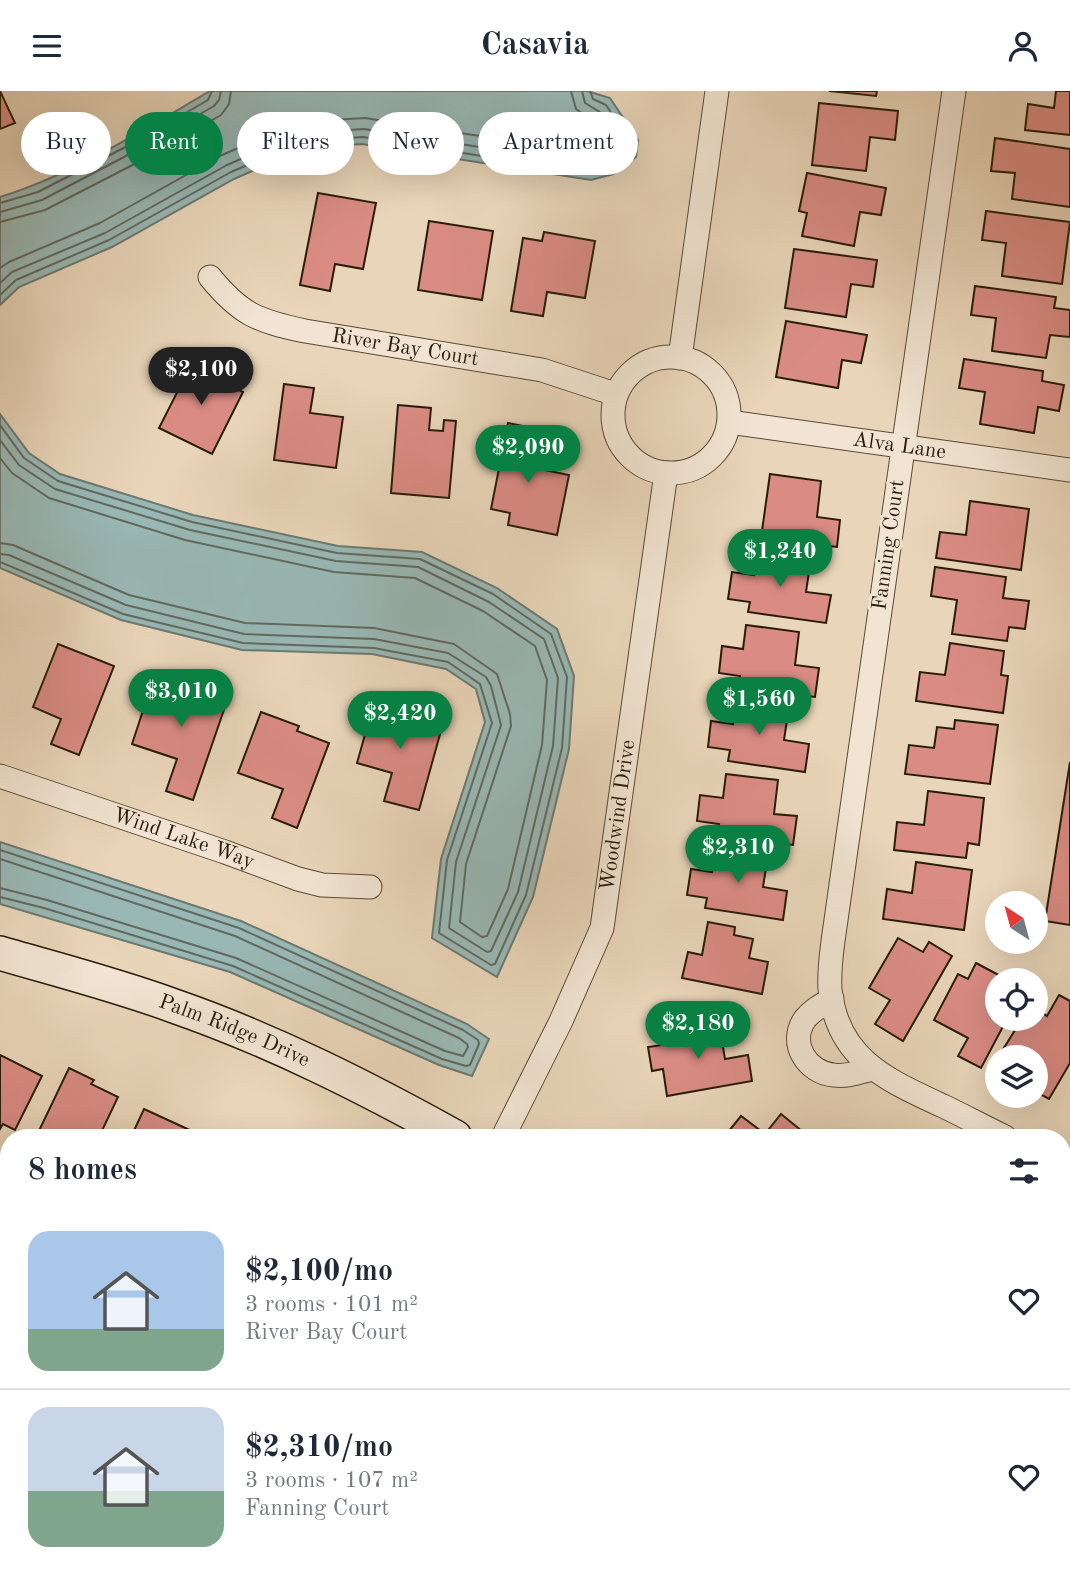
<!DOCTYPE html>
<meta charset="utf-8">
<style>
:root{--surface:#fff;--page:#f2f2f3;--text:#1f2937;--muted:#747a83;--line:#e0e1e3;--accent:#0b8043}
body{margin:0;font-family:"Old Standard TT",serif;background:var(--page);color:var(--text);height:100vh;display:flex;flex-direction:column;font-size:26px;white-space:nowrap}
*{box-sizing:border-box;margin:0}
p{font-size:23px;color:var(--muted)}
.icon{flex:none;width:38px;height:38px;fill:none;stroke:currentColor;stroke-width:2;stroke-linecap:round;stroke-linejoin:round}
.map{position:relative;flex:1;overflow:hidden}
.drawer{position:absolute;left:0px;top:1038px;width:1071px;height:450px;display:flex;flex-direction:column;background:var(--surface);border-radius:28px 28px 0 0;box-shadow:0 7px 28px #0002}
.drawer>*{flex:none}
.banner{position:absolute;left:21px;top:21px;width:700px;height:63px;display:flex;gap:14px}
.needle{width:46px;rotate:324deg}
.tools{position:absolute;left:985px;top:800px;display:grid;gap:14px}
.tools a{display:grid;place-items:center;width:63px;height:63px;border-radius:50%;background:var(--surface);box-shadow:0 7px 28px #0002;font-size:35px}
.price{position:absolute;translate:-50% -60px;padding:0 16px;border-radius:24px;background:var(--accent);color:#fff;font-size:23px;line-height:46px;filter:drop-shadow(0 2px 4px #0008)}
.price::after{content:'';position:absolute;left:50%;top:42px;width:21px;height:16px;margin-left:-10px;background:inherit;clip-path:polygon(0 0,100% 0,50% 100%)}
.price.selected{background:#222;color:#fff}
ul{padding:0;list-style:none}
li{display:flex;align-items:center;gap:21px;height:175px;padding:0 28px}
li+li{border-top:2px solid var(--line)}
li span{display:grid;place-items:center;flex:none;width:196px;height:140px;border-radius:21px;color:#555}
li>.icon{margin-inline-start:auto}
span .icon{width:84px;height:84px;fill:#fffc;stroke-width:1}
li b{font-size:30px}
h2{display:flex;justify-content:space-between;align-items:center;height:84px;padding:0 28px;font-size:30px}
.tag{padding:0 24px;border-radius:32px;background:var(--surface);box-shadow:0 7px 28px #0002;font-size:24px;line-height:63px}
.tag.selected{background:var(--accent);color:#fff}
header{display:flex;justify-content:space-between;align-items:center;height:91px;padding:0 28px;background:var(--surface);font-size:32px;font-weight:700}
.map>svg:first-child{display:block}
</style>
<header><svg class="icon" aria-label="menu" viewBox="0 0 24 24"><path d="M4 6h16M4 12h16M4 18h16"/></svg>Casavia<svg class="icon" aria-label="person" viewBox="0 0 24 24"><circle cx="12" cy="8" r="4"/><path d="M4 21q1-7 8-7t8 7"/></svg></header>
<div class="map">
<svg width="1070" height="1486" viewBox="0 0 1070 1486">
<rect width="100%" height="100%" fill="#e9d5b9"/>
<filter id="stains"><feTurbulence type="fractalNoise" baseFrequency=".00286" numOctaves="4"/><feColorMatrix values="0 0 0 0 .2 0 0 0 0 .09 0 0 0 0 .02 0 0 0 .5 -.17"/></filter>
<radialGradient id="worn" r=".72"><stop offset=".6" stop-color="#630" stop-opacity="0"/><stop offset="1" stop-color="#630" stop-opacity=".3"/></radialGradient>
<g fill="#99b8b5" stroke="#6c7a71" stroke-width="2">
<path d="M210,0H587L610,7L638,49L636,66L613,83L591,89L362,53L305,57L234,88L112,156L19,196L0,214V106C74,83 143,39 210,0Z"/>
<path d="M0,323L29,362L60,383L193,424L338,455L422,461L497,497L557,538L574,585L569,658L533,806L497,886L432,847L441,768L485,631L476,598L446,578L372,563L242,559L121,529L0,477Z"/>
<path d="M0,751L241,830L467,933L489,948L472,985L439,974L230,881L0,813Z"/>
<path d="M0,1274L9,1277V1388L0,1385Z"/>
<path d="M1062,1435L1070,1439V1486H1003L991,1479H1062Z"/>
</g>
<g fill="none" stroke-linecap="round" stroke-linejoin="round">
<g stroke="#606a60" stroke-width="2">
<path d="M0,112L38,101L141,48L208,9L212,0"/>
<path d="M0,121L42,109L145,55L214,15L219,9L221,0"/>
<path d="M0,131L45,119L150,65L221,24L229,13L231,0"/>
<path d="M0,177L9,171L100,132L222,64L299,31L365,27L588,62L601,59L607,55V51L593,30L576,18L571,0"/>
<path d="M0,192L12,181L105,142L227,74L301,42L364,38L589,73L606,69L620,58L621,53L600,21L585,12L582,0"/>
<path d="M0,204L16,189L109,149L231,81L304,50L363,46L589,82L610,77L629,63L630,51L606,14L593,8L590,0"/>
<path d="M0,334L24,367L58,390L192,431L337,462L420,468L493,503L551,543L567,586L562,657L526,804L495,873L491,874L439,842L447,769L492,632L480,593L448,571L374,557L243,552L123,523L0,471"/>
<path d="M0,349L19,374L55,398L190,439L336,470L418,476L489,511L544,548L558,587L553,655L518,801L491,860L487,861L449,837L456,771L501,634L491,595L486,586L448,562L374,548L244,543L126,514L9,464L0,463"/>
<path d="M0,367L12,382L49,407L185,449L334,481L415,487L483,520L535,555L547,589L542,654L508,798L487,845L482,846L460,831L466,773L511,635L510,623L497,583L454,553L374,537L245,532L129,504L13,454L0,452"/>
<path d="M0,759L239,837L463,939L478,949L479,953L470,974L466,975L442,968L233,875L44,817L0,806"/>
<path d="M0,768L235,845L459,947L467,953L468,956L463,965L445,960L236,867L47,809L0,797"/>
</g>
</g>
<g fill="#da8c84" stroke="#281c0b" stroke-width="2">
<path d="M0,0L15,32L0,38Z"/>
<path d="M829,0H877L876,5Z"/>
<path d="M1056,0H1070V44L1025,39L1028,13L1054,17Z"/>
<path d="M819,12L898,20L895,49L870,46L866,80L812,74Z"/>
<path d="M995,47L1070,58V116L1012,108L1015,82L991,80Z"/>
<path d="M807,82L886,97L881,124L860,121L854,155L802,145L807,122L799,120Z"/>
<path d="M318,102L376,112L363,178L335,173L330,200L300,194Z"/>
<path d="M986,120L1070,131L1062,193L1002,185L1006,152L982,149Z"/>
<path d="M429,130L493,140L482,209L418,199Z"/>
<path d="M544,141L595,150L585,207L547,201L543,225L511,220L523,147L542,150Z"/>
<path d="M794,158L877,169L873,196L851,193L846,226L785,217Z"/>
<path d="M975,195L1056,206L1054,217L1070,219V246L1050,244L1046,267L992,260L996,227L971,224Z"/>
<path d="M786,230L867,244L861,272L842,269L838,297L776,286Z"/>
<path d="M196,264L221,276L215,287L243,301L212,363L159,337Z"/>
<path d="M964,268L1043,280L1042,290L1064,294L1059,320L1038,316L1034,342L980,333L985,301L959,297Z"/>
<path d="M284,293L314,297L310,322L343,326L336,377L274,369Z"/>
<path d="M398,314L431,317L429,339L443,340L444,329L456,330L449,407L391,402Z"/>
<path d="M508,332L538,338L530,376L569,384L557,444L508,434L510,422L491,418Z"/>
<path d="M770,383L821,390L817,426L840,429L837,456L761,447Z"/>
<path d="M970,410L1029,418L1021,479L936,467L940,441L966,444Z"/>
<path d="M757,459L811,467L806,501L831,504L826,532L748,521L750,511L728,508L732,481L754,484Z"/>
<path d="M935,476L1006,486L1003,507L1029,510L1025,538L1009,536L1007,550L952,543L957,509L931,505Z"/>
<path d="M746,534L799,541L795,574L819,577L815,606L739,596L740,585L719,582L722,555L743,558Z"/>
<path d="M950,552L1004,560L1001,584L1008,585L1003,622L916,610L920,581L945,584Z"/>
<path d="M58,553L114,575L79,664L51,653L61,628L33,616Z"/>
<path d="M155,583L228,607L193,709L166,700L177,668L132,653Z"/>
<path d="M375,608L415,619L412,628L442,636L419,719L384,710L392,682L357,672Z"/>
<path d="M736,608L789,616L784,649L809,653L805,681L728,670L730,659L708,656L711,630L733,633Z"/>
<path d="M261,621L299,635L297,640L329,652L297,737L272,727L283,698L238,682Z"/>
<path d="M955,629L998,634L990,693L905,683L909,654L934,657L937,636L954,638Z"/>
<path d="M1070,671V834L1045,830Z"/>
<path d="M726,683L778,689L774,723L797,725L793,754L717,745L719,733L697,730L700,704L723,707Z"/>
<path d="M928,700L984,707L979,754L968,752L966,767L894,759L897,731L924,734Z"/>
<path d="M716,756L768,764L763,796L787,800L783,829L705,817L707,807L687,804L691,778L712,781Z"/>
<path d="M916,771L972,779L964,839L883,828L887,798L912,802Z"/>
<path d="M708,831L735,836L734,844L753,848L749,867L768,871L762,903L682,887L688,861L702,864Z"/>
<path d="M898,847L923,861L929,851L952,865L903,950L875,933L890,909L869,897Z"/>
<path d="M976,872L1008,889H998V928H1007L981,977L958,965L968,947L934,929L958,883L968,888Z"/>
<path d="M1059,904L1070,910V972L1049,1008L1036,1001V966H1012L1002,960L1022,928H1036V918L1047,925Z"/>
<path d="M719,932L725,968L748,964L752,990L667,1005L663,978L652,980L648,956L669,953L667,940Z"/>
<path d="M0,964L42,985L15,1039L3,1033L0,1038Z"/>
<path d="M69,977L94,989L91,993L118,1006L99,1046H36Z"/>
<path d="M144,1018L194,1041L191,1046H131Z"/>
<path d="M781,1023L803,1041L799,1046H724L741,1025L765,1043Z"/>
<path d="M0,1144L9,1147L7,1160H9V1229L0,1225Z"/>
<path d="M1069,1144L1070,1197L1062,1210V1154Z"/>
<path d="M9,1463V1479H58L56,1486H2Z"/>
<path d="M410,1479H475L471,1486H417L409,1481Z"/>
<path d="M717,1479H747L743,1486H731Z"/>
<path d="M769,1479H826L822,1486H782Z"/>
<path d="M853,1479H878L891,1486H849Z"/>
</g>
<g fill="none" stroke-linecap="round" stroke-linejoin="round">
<g stroke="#584a36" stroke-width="25">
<g id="street">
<path d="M954,0L833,850C831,865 829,882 830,898C837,968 887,989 943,1015C964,1025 984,1036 1005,1046"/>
<path id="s1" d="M210,186C241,224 258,230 305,240L542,279L615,303"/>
<circle cx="671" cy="324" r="58"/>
<path d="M680,267L717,0"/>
<path id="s2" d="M729,331L1070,379"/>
<path id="s3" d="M0,685L225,761L298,788L322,794L370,796"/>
<path d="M832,908C822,914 812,919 805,928C788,952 807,982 834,984C847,986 860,981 872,978"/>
<path id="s4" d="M503,1046L561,930L602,837L666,382"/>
<path d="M1062,1077L1070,1082"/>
<path d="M0,1089L9,1092"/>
<path d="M620,1479L636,1486"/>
<path d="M107,1486L109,1479"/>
<path d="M348,1486L350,1479"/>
<path d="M547,1486L551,1479"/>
</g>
</g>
<g stroke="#281c0b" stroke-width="36">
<g id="secondary">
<path id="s5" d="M0,862C58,879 117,894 174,915C272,949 365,996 455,1046"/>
<path d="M1062,1370L1070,1374"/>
</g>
</g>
<use href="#street" stroke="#f1e4d2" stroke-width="23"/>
<use href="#secondary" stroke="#f1e4d2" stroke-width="33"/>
</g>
<g text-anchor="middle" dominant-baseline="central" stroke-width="6" stroke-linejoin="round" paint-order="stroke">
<g font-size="21" fill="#281c0b" stroke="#f1e4d2">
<text stroke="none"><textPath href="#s1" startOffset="214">River Bay Court</textPath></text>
<text stroke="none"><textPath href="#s2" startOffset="172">Alva Lane</textPath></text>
<text transform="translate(889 454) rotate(-82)">Fanning Court</text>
<text stroke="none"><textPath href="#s4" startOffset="345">Woodwind Drive</textPath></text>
<text stroke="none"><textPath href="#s3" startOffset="194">Wind Lake Way</textPath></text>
<text stroke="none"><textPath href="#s5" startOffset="247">Palm Ridge Drive</textPath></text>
</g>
</g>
<rect width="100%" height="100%" filter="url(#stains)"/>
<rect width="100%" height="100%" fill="url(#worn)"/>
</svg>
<div class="tools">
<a><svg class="needle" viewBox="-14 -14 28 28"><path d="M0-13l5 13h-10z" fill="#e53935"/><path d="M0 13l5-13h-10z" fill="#747a83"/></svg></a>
<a><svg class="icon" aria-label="locate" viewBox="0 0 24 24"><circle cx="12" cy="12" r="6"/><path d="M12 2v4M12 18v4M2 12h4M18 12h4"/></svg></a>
<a><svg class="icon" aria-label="layers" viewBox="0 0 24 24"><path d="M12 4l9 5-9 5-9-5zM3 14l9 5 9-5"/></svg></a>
</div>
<b class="price selected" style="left:201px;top:316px">$2,100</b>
<b class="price" style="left:528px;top:394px">$2,090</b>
<b class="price" style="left:780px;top:498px">$1,240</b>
<b class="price" style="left:181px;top:638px">$3,010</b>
<b class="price" style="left:759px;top:646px">$1,560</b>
<b class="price" style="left:400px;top:660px">$2,420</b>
<b class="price" style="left:738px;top:794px">$2,310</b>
<b class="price" style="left:698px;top:970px">$2,180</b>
<div class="banner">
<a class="tag">Buy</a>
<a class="tag selected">Rent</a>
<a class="tag">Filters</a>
<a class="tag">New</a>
<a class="tag">Apartment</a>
</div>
<section class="drawer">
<h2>8 homes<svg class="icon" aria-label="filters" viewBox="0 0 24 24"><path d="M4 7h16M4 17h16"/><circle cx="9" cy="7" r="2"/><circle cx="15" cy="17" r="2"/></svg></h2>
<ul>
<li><span style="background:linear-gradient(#a9c7e8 70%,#7fa58c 0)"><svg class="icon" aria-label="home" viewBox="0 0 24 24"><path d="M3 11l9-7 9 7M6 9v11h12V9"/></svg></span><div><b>$2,100/mo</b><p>3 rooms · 101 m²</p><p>River Bay Court</p></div><svg class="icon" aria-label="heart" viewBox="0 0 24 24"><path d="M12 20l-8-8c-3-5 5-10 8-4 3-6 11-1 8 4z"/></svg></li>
<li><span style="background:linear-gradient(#c9d6e8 60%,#7fa58c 0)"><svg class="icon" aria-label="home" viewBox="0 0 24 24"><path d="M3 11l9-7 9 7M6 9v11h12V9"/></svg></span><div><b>$2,310/mo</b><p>3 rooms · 107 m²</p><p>Fanning Court</p></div><svg class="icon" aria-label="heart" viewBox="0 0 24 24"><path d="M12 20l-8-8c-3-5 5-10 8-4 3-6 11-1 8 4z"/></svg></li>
</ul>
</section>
</div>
